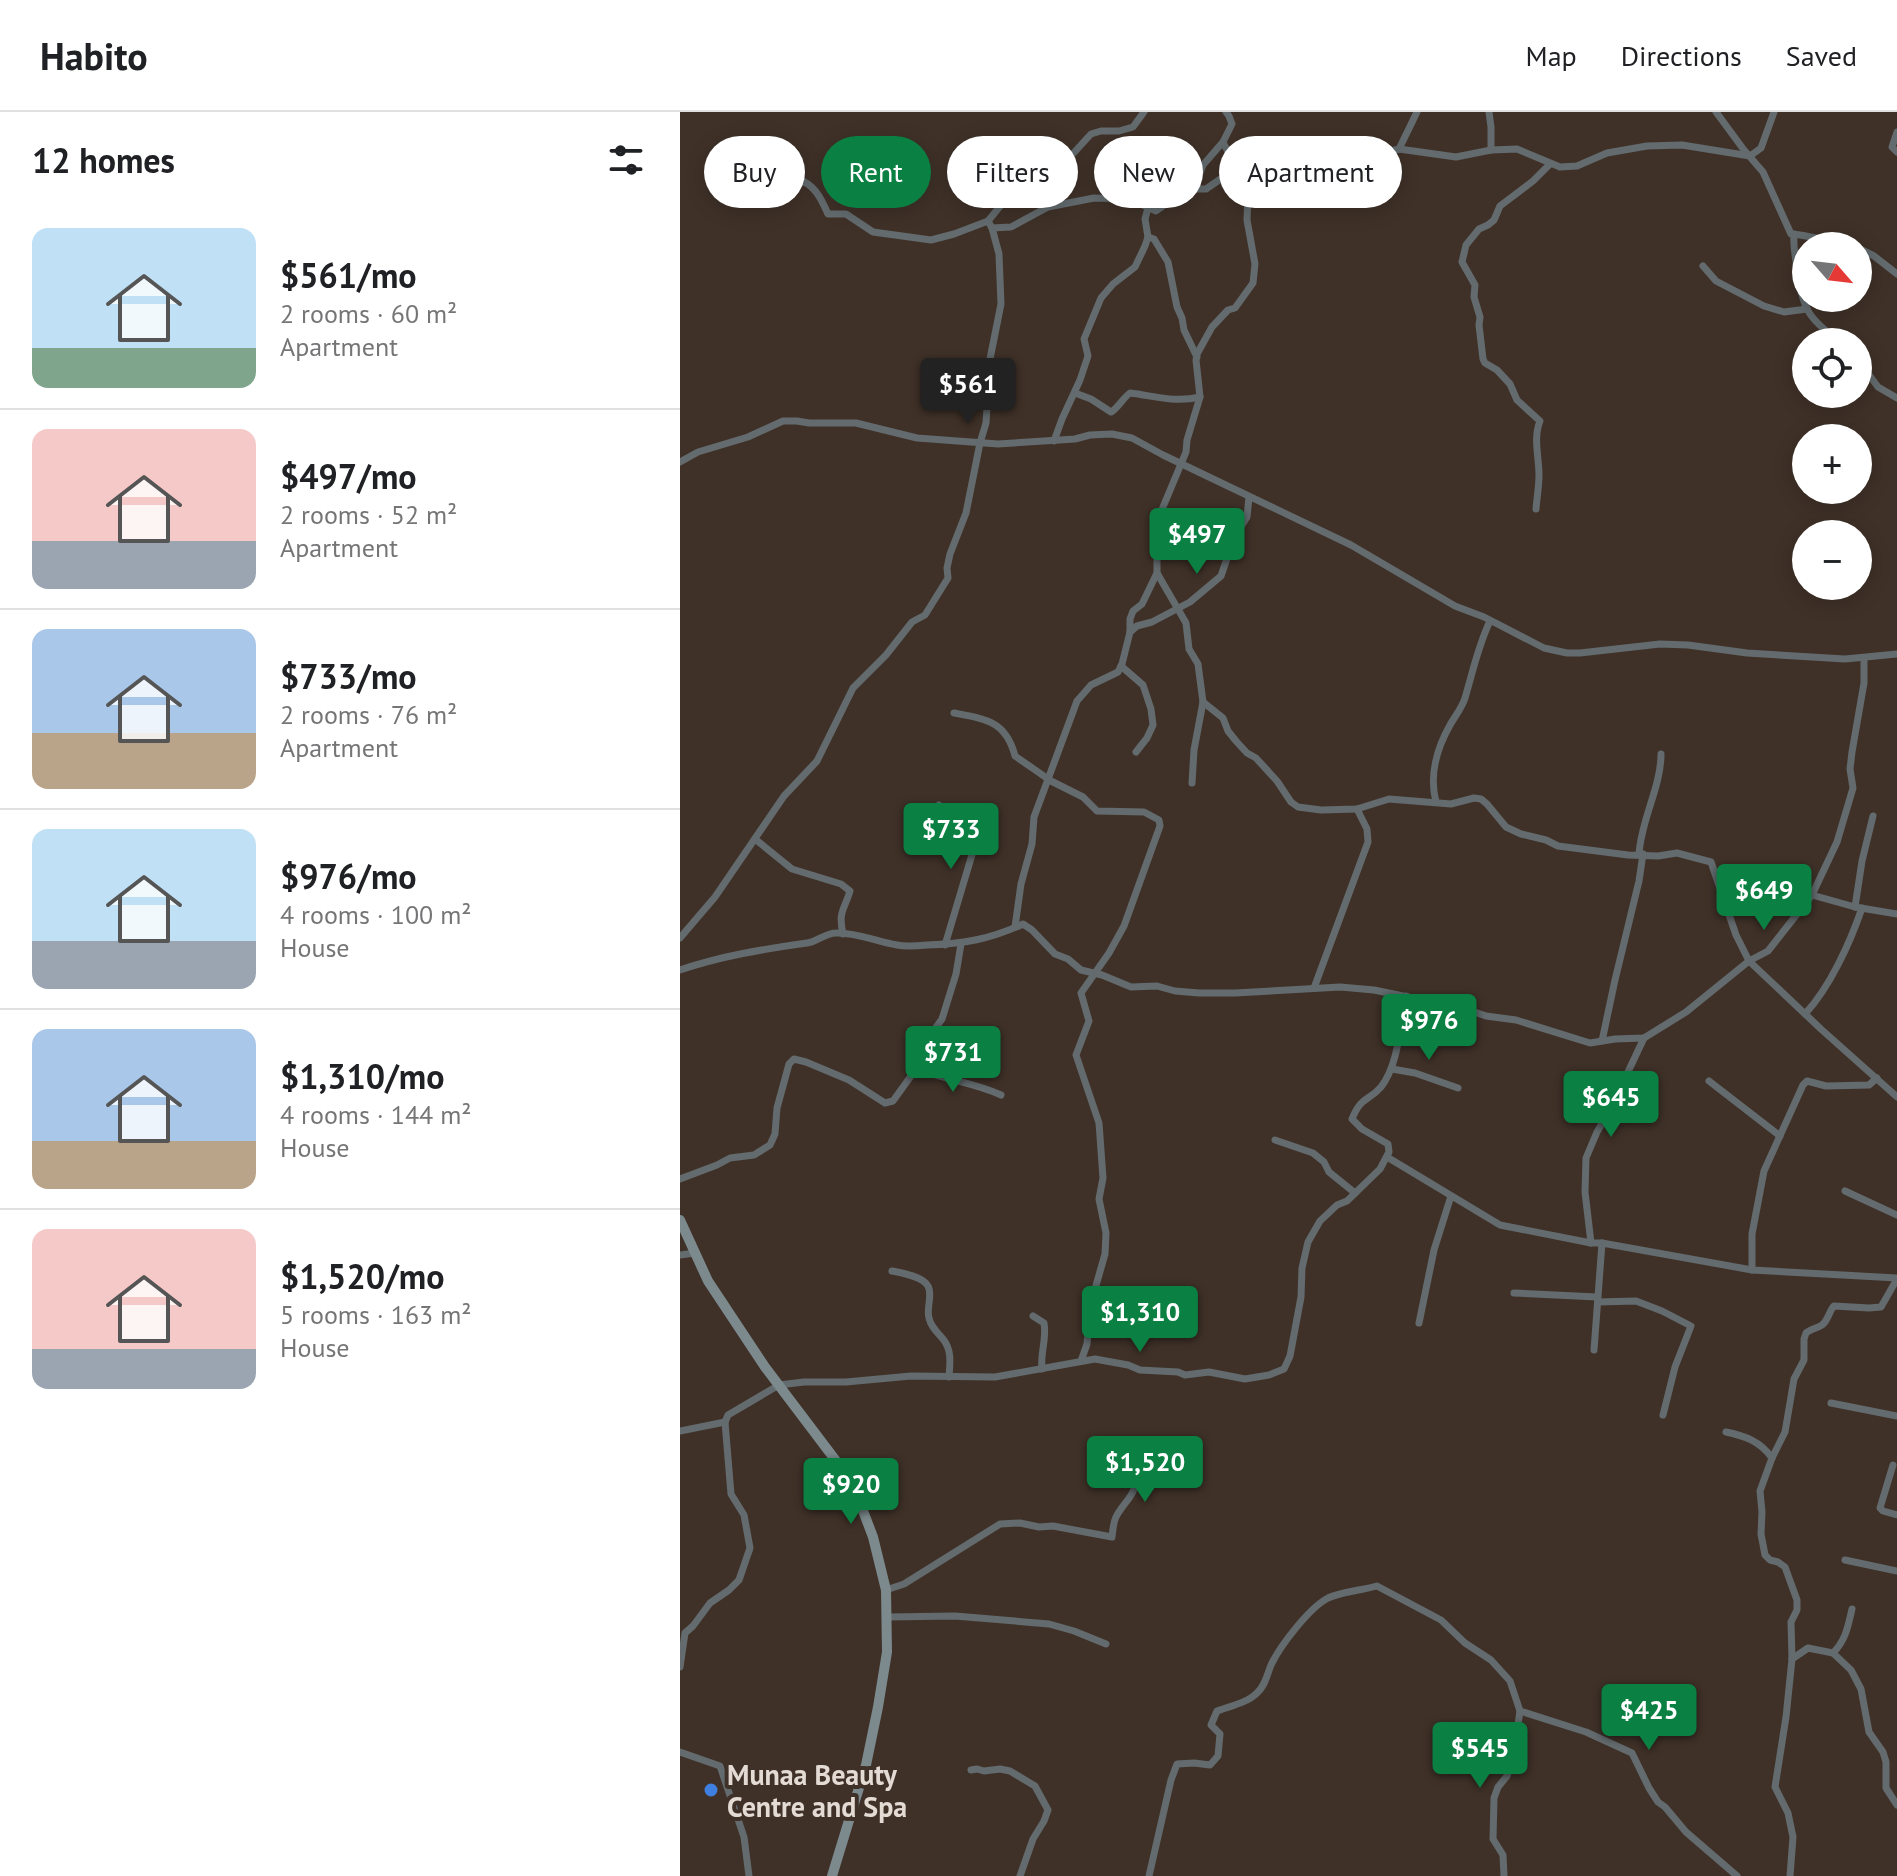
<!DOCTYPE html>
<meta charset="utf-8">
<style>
:root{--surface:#fff;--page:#f2f2f2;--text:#202124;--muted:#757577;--line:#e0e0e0;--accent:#0b8043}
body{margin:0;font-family:"PT Sans",sans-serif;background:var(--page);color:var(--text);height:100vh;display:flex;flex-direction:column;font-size:30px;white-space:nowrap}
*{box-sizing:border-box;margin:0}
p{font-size:26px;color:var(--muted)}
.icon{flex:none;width:44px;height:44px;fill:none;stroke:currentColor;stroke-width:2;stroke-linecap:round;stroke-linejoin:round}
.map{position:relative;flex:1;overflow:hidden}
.drawer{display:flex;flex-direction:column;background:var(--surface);width:680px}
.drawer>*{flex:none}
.top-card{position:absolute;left:24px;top:24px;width:760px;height:72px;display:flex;gap:16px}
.needle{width:52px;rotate:118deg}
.controls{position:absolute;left:1112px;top:120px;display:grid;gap:16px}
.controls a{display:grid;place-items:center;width:80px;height:80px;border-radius:50%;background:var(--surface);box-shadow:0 4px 20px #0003;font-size:40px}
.price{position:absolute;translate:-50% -68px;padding:0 18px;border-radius:8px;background:var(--accent);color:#fff;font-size:26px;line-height:52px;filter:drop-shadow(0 2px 4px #0008)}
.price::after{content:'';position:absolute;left:50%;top:48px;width:24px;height:18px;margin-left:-12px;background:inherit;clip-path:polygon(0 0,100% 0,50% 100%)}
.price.active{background:#222;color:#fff}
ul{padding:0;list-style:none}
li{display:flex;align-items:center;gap:24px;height:200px;padding:0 32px}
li+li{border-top:2px solid var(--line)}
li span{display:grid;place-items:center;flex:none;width:224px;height:160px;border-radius:16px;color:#555}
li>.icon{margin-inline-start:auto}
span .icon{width:96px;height:96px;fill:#fffc;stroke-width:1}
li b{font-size:34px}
h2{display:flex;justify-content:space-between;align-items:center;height:96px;padding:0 32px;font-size:34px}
.tag{padding:0 28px;border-radius:36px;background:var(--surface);box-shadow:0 4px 20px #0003;font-size:28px;line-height:72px}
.tag.active{background:var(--accent);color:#fff}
header{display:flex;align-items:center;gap:48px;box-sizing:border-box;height:112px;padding:0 40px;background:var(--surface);border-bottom:2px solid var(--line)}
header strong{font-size:38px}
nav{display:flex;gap:44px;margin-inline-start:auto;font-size:28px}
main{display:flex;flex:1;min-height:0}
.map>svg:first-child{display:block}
</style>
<header>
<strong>Habito</strong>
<nav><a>Map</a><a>Directions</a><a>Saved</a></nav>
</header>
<main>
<section class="drawer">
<h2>12 homes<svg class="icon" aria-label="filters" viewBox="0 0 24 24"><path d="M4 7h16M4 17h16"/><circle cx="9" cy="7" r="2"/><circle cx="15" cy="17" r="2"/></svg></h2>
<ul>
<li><span style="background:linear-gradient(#bfe0f5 75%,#7fa58c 0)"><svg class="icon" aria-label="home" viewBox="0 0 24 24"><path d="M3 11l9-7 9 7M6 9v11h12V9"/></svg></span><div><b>$561/mo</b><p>2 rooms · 60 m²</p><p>Apartment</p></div></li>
<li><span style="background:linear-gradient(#f6c9c9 70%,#9aa5b1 0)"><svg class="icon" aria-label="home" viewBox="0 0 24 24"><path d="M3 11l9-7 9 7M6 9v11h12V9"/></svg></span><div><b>$497/mo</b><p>2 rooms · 52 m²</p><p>Apartment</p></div></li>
<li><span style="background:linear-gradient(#a9c7e8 65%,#b9a48a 0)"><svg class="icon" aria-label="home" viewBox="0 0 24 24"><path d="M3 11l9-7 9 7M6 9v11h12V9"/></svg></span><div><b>$733/mo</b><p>2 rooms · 76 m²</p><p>Apartment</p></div></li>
<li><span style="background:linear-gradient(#bfe0f5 70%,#9aa5b1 0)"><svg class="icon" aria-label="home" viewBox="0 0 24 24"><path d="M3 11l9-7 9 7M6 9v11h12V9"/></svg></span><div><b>$976/mo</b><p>4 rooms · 100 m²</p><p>House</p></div></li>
<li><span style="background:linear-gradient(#a9c7e8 70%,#b9a48a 0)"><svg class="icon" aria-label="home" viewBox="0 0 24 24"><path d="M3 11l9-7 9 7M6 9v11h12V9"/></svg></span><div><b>$1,310/mo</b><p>4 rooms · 144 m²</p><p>House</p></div></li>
<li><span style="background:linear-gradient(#f6c9c9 75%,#9aa5b1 0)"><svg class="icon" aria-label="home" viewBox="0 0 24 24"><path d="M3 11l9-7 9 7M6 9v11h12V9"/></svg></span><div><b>$1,520/mo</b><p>5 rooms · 163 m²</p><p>House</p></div></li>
</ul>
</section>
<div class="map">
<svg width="1217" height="1764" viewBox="0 0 1217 1764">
<rect width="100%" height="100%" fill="#3f3128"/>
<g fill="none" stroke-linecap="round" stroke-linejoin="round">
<g stroke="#636b6e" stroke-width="7">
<path d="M809,0L811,15V38"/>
<path d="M1036,0L1064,38L1083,60L1111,122C1126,123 1138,127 1153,130C1160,132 1167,131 1174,134"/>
<path d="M1217,20L1212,35L1217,40"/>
<path d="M719,37L737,0"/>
<path d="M116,67C134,71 141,86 148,102H166L193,120L251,128L274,122L308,109L326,87L337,77L362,70L389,46L411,22L421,19H439L453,15L464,0"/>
<path d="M514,77L523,53L543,30"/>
<path d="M308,109L312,116L331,115L368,95L414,86L450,87L476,99L507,77H526L542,66L558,60L598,52L642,48L668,43H696L719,37L776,45L811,38L837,37L880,55L897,54L927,41L967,34L1002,33L1070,44L1081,36L1094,0"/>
<path d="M1114,122C1113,134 1115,144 1117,155C1123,196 1126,206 1161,230"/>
<path d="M468,125L474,127L488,150L497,195L502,206L504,218L517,245"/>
<path d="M1178,136L1194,144L1217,162"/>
<path d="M1023,154L1036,169L1084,194L1104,200L1127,197"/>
<path d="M1178,248L1198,275L1217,286"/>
<path d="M395,281L411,287L431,300C437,297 443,286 450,281C475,284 495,291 520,285L516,248L517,242L532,215L548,198L555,196L573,171L575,152L567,108L569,58L547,38L543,30L552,12L549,4L546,0"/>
<path d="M374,329L382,307L400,268L408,244L404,227L421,186L433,172L455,155L465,134L468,125L465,107L468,96"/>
<path d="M0,350L18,340L68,325L103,309H117L129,311H176L237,326L318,332L395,327L410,323L432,322L452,326L483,343L671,433L775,494L804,505L864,536L887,541H900L980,532L1008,533L1067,541L1165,547L1217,542"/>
<path d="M856,397C857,385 859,374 859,363C859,345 853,326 860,309L837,288L830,272L817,258L805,251L803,247L799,213L800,205L794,185L795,173L782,150L786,133L799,117L808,113L814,108L820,94L853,69L870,52"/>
<path d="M450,520L457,514L472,510L510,490L541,464L554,426L567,405L569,385"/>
<path d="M441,554L463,573L471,597L473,613L467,626L456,640"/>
<path d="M523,590L543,606L548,619L556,629L567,641L576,646L597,669L611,690L618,695L641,698L677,697L709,687L771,692L794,686L801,687L807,692L826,715L841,722L866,728L878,734L948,743L978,744L997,741L1031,750L1056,823L1069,849L1088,839L1132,783L1157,730L1173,676L1170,657L1172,640L1184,571V546"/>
<path d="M274,601C306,607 326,609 335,644L371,669L403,685L417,699L464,700L479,708L480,714L444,814L429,841L401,881L409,909L396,943L419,1011L423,1066L419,1087L426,1121L425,1142L415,1177L409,1208L407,1232L401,1249"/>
<path d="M512,671L514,638L523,590L518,552L509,537L506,511L477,461V426L479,412L483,395L506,340L507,328L520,285"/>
<path d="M756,690C749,664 757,636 770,613C775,604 782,596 785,586C793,559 798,534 810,509"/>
<path d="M259,693L294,712L297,716V726L265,833"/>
<path d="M75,727L112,757L161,772L170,779C164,799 158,799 163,822"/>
<path d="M959,742C961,708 981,675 981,642"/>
<path d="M1132,783L1175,795L1217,802"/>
<path d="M1175,795L1182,749L1193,704"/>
<path d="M335,815L341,772L352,732L354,705L397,589L411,573L438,560L442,552L450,520V507L453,499L462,492L477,461"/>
<path d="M0,826L35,785L104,684L137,649L173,576L206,543L232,510L245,503L268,466L267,456L270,442L286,401L300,331L306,311L310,247L321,192L319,142L312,116"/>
<path d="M0,858C41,844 84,837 127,831C137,830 145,821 156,821C176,820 197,830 217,833C226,835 237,834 247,833C284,832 310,827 343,812L352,818L375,842L388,847L401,858L422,863L451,875L477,874L495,879L519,881H555L660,875L694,878L786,897L806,904L836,908L910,931L935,927L964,926L1006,900L1069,849L1142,918L1217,985"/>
<path d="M634,876L688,730L687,717L677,697"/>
<path d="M1125,902C1150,875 1170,831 1182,796"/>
<path d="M922,929L935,868L959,769L963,742"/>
<path d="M236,956C264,968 293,970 321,983"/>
<path d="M712,957L735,961L778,976"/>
<path d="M1029,969L1100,1024"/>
<path d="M595,1028L633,1041L644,1050L649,1060L675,1081"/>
<path d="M707,1045L820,1113L911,1131H922L1072,1158L1217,1166"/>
<path d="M0,1067L37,1053L50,1046L74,1043L90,1033L95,1022L97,996L109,952L114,947L126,950L169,968L205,991L213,989L241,950L252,921L262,907L276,862L281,832"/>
<path d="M1165,1079L1217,1103"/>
<path d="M911,1131L905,1080L906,1046L917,1020L931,996L964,926"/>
<path d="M0,1143L15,1141"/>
<path d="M1072,1158V1122L1084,1059L1123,973L1127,969L1146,974L1189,973L1197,966"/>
<path d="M212,1159C222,1161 242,1164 248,1174C253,1183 246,1196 249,1206C251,1215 257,1220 263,1227C272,1238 270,1251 269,1265"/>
<path d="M834,1181L917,1185"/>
<path d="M918,1190L956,1189L982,1199L1011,1214L995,1255L983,1303"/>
<path d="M353,1204L364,1211C367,1227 360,1241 362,1257"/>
<path d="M739,1211L754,1138L771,1084"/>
<path d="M914,1238L922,1131"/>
<path d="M1151,1291L1217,1304"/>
<path d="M0,1319L45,1310"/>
<path d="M1046,1320C1065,1324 1080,1329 1092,1346"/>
<path d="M1213,1353L1200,1396L1203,1399L1217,1403"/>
<path d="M1165,1448L1217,1459"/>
<path d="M206,1478L224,1472L320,1412L340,1411L359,1415L373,1414L432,1425C433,1418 433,1411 436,1405C446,1386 460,1382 454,1357"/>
<path d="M207,1505L275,1504L369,1512L394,1519L426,1532"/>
<path d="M1153,1541L1171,1558L1181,1577L1189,1620L1203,1640L1206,1650V1676L1217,1693"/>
<path d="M1112,1547L1128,1536L1153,1541C1166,1528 1168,1514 1172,1497"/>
<path d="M0,1555L5,1521L13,1514L30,1491L49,1478L59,1468L70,1436L64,1403L51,1382L45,1310L48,1303L99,1273L124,1270H166L231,1264L315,1265L415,1247L448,1253L460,1258L498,1260L505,1263L529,1260L565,1267L589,1263L604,1257L610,1244L621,1185L622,1156L628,1130L640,1109L657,1093L667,1089L700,1057L709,1040L708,1032L682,1017L672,1007C681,984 689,989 701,975C719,952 720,912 726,884"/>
<path d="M0,1640L40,1654L64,1725L69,1764"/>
<path d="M291,1658L297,1657L304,1659L320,1657L330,1659L355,1674L368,1698L364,1709L353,1727L340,1764"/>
<path d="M469,1764L491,1668L497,1652L514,1651L530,1653L538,1644L540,1622L531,1613L537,1599C550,1594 567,1591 577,1581C585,1574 587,1563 591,1553C600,1534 629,1496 648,1486C661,1480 683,1478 697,1474L761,1508L785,1531L811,1548L830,1569L840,1599L906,1620L952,1641L969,1676L978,1690L985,1695L1006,1720L1057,1764"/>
<path d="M824,1764L823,1743L813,1727L814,1686L818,1675L827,1664L832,1652L840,1599"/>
<path d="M1110,1764L1113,1725L1108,1701L1095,1675L1106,1605L1112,1547L1111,1510L1117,1498V1488L1105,1455L1098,1450L1090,1448L1085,1443L1081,1422L1082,1400L1080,1379L1092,1346L1105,1320L1114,1267L1124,1248V1227L1126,1221C1131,1217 1138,1216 1142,1213C1148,1209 1149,1199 1154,1194L1189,1196L1201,1195L1217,1167"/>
</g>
<path stroke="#7c8a8e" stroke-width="10" d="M0,1108L28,1169L85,1255L172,1370L193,1425L206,1478L207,1540L198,1595L186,1653L152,1764"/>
</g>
<circle fill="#3f7fe0" stroke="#3f3128" stroke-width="3" cx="31" cy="1678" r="8"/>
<g text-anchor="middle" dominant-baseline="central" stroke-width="8" stroke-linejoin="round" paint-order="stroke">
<g font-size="28" font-weight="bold" fill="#e4dbd5" stroke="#3f3128" text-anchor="start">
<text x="47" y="1662">Munaa Beauty<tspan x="47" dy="32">Centre and Spa</tspan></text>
</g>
</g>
</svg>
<div class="controls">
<a><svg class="needle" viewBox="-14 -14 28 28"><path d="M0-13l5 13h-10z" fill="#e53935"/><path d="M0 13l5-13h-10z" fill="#757577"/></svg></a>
<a><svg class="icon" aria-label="locate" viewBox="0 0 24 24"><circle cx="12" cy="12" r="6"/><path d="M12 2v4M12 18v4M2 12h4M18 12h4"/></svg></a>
<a>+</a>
<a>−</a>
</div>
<b class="price active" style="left:288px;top:314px">$561</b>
<b class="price" style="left:517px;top:464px">$497</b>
<b class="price" style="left:271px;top:759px">$733</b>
<b class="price" style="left:1084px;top:820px">$649</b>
<b class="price" style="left:749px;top:950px">$976</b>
<b class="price" style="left:273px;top:982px">$731</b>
<b class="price" style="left:931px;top:1027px">$645</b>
<b class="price" style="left:460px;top:1242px">$1,310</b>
<b class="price" style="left:465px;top:1392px">$1,520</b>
<b class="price" style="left:171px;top:1414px">$920</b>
<b class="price" style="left:969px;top:1640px">$425</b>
<b class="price" style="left:800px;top:1678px">$545</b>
<div class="top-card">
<a class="tag">Buy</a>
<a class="tag active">Rent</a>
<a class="tag">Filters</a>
<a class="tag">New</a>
<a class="tag">Apartment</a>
</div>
</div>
</main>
